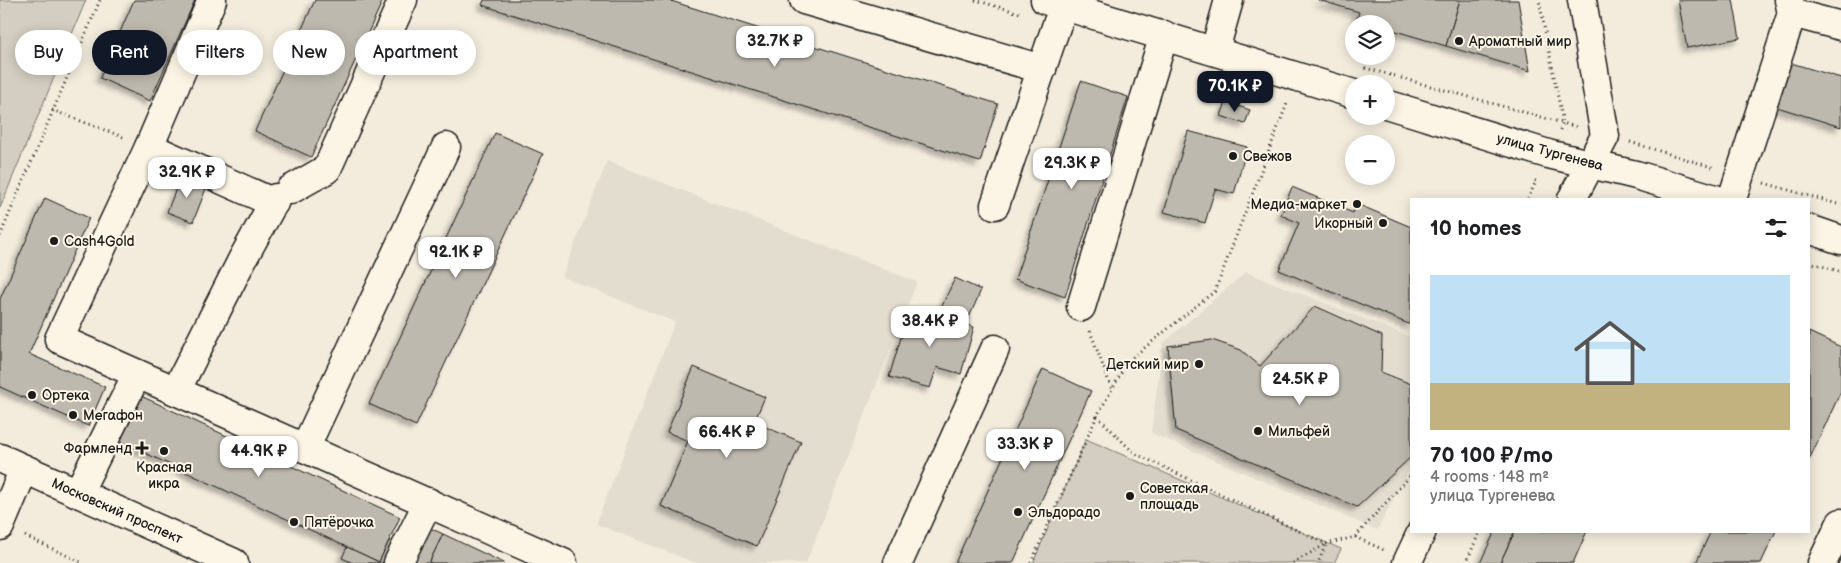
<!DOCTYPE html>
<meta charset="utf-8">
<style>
:root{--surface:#fff;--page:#f6f6f6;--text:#202124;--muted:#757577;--line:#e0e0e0;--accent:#111827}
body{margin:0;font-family:"Balsamiq Sans",sans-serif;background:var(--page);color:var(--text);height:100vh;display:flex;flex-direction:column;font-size:19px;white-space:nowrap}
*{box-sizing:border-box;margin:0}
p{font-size:16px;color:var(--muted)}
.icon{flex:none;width:28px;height:28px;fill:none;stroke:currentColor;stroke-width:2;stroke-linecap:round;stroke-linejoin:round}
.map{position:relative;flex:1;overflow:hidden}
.sheet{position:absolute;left:1410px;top:198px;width:400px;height:335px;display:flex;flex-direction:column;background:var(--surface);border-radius:0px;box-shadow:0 2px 12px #0003}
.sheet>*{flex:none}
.guide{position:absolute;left:15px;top:30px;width:475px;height:45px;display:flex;gap:10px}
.controls{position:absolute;left:1345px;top:15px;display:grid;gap:10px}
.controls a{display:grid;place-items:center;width:50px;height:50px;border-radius:50%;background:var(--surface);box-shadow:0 2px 12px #0003;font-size:25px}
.price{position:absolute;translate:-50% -42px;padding:0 11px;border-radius:10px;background:#fff;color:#222;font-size:16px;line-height:32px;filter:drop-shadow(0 1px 2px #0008)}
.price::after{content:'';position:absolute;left:50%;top:30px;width:15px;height:11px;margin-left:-8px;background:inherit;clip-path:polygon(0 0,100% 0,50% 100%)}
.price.active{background:var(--accent);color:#fff}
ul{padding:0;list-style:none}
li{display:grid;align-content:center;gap:10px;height:265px;padding:0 20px}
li+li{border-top:1px solid var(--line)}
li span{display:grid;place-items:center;height:155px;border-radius:0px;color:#555}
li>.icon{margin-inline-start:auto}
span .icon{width:90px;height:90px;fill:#fffc;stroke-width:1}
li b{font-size:21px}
h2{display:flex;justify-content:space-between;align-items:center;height:60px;padding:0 20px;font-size:21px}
.chip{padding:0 18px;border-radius:22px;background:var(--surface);box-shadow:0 2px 12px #0003;font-size:18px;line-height:45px}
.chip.active{background:var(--accent);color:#fff}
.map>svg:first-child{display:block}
</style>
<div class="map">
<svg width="1841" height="563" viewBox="0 0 1841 563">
<defs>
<filter id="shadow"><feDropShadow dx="-4.5" dy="4.5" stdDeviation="2.5" flood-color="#0004"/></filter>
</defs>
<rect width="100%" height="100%" fill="#f3ecdd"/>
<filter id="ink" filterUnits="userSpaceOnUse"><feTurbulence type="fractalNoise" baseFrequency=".02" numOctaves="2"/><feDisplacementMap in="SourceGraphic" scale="10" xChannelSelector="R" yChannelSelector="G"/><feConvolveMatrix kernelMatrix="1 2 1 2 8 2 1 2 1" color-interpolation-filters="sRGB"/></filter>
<g filter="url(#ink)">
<g fill="#e3ddcf">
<path d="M607,161L917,282L806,563H696L596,524L675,322L562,277Z"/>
<path d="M1246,272L1411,337V466L1377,530L1151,433L1163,343Z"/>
</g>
<g fill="#d3cec1" stroke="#78756e">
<path d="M0,0H86L0,208Z"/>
<path d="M1086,439L1341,549L1334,563H1033Z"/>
</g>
<g fill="#beb9ae" stroke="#1c1c1c" filter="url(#shadow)">
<path d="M134,0H195L150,101L100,78Z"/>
<path d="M315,0H383L311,157L255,131Z"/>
<path d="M484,0H668L998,104L980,162L482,5Z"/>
<path d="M1318,0H1460L1446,46L1386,28V24H1373L1357,19L1359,12Z"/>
<path d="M1460,0H1518L1530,71L1446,46Z"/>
<path d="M1678,0H1733L1740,38L1687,48Z"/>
<path d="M1791,63L1841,78V127L1777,107Z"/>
<path d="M1081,81L1128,97L1065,297L1015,279Z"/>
<path d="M1226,102L1250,110L1245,124L1221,116Z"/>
<path d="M1188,131L1247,147L1234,194L1215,189L1205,223L1164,212Z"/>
<path d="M495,133L543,154L416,426L369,404Z"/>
<path d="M181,176L207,186L193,222L167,212Z"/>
<path d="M1292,187L1353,213L1357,204L1411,227V325L1279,270L1299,223L1281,215Z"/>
<path d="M45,198L89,218L29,354L105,387L88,426L0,387V299Z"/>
<path d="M955,278L981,290L968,320L941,308Z"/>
<path d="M1315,306L1382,336L1381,372L1411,384V457L1357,507L1176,430L1168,346L1212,340L1241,350L1260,366Z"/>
<path d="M910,308L974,327L961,374L937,367L930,388L889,377Z"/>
<path d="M1809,332L1841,347V391L1809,460Z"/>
<path d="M694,367L765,397L754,422L801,442L757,546L661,506L688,441L667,432Z"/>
<path d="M1043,369L1091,391L1013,563H955Z"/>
<path d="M139,395L400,517L379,562L117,440Z"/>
<path d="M430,528L443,534L429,563H413Z"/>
<path d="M1495,531H1515L1500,563H1480Z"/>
<path d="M1515,531H1587L1573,563H1500Z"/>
<path d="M1711,531H1776L1761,563H1696Z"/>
<path d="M443,534L504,563H429Z"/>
<path d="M389,541L402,547L394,563H353L342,558L347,547L379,562Z"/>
</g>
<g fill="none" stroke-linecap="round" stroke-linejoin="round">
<g stroke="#1c1c1c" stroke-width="31">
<g id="minor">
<path d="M804,0L1042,69"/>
<path d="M1045,0L1354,94"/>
<path d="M1789,0L1792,13L1841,26"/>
<path d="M1215,50L1229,0"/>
<path d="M1386,104L1548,154L1636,175L1715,199"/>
<path d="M149,147L212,0"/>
<path d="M290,190L327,169L403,0"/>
<path d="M1572,199L1605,136L1582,0"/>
<path d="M1732,199L1792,13"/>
<path d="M274,203L149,147L59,339L563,563"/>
<path d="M995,205L1057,24L1065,6"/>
<path d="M1809,229L1841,240"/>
<path d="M1081,307L1164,35"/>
<path d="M176,391L242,260L276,198"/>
<path d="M305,448L446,147"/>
<path d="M78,493L137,374"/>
<path d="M0,526L24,469"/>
<path d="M398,563L428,502"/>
<path d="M898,563L995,349"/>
<path d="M1407,563L1422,531"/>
<path d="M1822,563L1841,523"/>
</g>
</g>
<g stroke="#1c1c1c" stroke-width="31">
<path id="major" d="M0,458L234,563"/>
</g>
<g stroke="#1c1c1c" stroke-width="3" stroke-dasharray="1 4" stroke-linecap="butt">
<path d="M975,0L1023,14"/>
<path d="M1365,68L1395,76"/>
<path d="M1401,78L1563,123L1539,0"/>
<path d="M52,110L123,137"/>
<path d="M1560,130L1563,123L1576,127"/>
<path d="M1630,142L1715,168"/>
<path d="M1764,183L1841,205"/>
<path d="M1528,199L1536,181L1533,180"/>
<path d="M0,236L100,0"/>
<path d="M1809,262L1841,272"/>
<path d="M1090,331L1112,390"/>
<path d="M1097,416L1134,453L1326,544L1355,537L1411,475"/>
<path d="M25,536L83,563"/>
<path d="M1355,537L1384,550"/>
<path d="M1031,563L1097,416L1128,361L1215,291L1288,101"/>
<path d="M1293,563L1326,544L1318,563"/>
<path d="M1466,563L1480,531"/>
</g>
<use href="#minor" stroke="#fcf5e5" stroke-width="28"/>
<use href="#major" stroke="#fcf5e5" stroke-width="28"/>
</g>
</g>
<g fill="#1c1c1c" stroke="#fcf5e5" stroke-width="2">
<circle cx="1459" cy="41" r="5"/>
<circle cx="1233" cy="156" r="5"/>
<circle cx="1357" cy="204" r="5"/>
<circle cx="1383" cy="223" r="5"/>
<circle cx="54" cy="241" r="5"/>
<circle cx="1199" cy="364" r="5"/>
<circle cx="32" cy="395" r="5"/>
<circle cx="73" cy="415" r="5"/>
<circle cx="1258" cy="431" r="5"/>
<path d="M139.5 440.5h5v5h5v5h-5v5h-5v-5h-5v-5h5z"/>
<circle cx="164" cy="451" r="5"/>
<circle cx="1130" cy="496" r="5"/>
<circle cx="1018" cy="512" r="5"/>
<circle cx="294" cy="522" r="5"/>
</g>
<g text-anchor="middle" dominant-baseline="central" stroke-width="4" stroke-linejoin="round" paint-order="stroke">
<g font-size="14" fill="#1c1c1c" stroke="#fcf5e5" text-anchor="start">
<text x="1469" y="41">Ароматный мир</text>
<text x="1243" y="156">Свежов</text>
<text x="1347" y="204" text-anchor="end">Медиа-маркет</text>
<text x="1373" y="223" text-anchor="end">Икорный</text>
<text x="64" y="241">Cash4Gold</text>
<text x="1189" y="364" text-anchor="end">Детский мир</text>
<text x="42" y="395">Ортека</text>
<text x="83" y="415">Мегафон</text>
<text x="1268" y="431">Мильфей</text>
<text x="132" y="448" text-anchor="end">Фармленд</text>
<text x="164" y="467" text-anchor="middle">Красная<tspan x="164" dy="16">икра</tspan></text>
<text x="1140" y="488">Советская<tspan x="1140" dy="16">площадь</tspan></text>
<text x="1028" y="512">Эльдорадо</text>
<text x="304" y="522">Пятёрочка</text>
</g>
<g font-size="14" fill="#1c1c1c" stroke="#fcf5e5">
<text transform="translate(1550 152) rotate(15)">улица Тургенева</text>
<text transform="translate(117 511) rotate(24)">Московский проспект</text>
</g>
</g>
</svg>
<div class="controls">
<a><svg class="icon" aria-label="layers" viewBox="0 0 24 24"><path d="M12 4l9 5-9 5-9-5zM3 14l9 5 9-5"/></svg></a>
<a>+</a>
<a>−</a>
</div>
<b class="price" style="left:775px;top:68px">32.7K ₽</b>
<b class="price active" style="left:1235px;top:113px">70.1K ₽</b>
<b class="price" style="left:1072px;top:190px">29.3K ₽</b>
<b class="price" style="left:187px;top:199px">32.9K ₽</b>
<b class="price" style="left:456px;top:279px">92.1K ₽</b>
<b class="price" style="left:930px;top:348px">38.4K ₽</b>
<b class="price" style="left:1300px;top:406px">24.5K ₽</b>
<b class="price" style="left:727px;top:459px">66.4K ₽</b>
<b class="price" style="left:1025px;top:471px">33.3K ₽</b>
<b class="price" style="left:259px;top:478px">44.9K ₽</b>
<div class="guide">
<a class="chip">Buy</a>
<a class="chip active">Rent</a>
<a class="chip">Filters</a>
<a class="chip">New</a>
<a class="chip">Apartment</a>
</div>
<section class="sheet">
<h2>10 homes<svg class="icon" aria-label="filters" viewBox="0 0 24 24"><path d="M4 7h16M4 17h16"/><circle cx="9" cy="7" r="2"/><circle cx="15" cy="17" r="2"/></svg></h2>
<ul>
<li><span style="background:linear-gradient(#bfe0f5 70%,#c2b280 0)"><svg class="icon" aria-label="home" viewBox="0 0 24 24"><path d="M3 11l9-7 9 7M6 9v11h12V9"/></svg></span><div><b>70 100 ₽/mo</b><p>4 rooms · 148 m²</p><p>улица Тургенева</p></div></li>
</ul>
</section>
</div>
